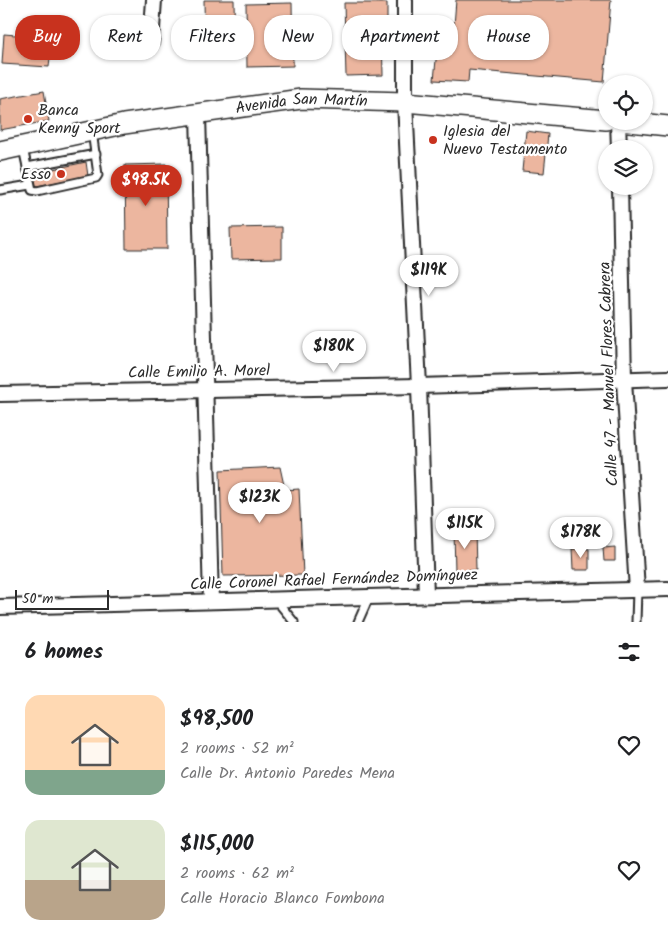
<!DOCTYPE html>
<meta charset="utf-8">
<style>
:root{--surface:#fff;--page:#f6f6f6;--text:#202124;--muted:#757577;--accent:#c8321e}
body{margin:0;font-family:Kalam,sans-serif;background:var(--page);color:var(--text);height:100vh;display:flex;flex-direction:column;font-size:19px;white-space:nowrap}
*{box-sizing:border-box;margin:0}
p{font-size:16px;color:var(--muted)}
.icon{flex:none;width:28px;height:28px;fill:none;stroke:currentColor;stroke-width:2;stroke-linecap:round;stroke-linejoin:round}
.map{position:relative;height:622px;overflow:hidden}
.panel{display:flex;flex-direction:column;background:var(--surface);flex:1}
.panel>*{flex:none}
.top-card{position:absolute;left:15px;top:15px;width:639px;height:45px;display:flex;gap:10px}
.controls{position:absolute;left:598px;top:75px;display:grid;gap:10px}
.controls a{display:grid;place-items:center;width:55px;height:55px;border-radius:50%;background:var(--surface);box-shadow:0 1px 4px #0004;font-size:25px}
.scale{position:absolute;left:15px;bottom:12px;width:94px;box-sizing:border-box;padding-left:5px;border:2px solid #2b2b2b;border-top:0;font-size:14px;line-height:18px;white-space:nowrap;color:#2b2b2b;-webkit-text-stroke:4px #fff;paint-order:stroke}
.price{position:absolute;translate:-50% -42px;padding:0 11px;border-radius:18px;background:#fff;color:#222;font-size:16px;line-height:32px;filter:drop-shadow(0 1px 2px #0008)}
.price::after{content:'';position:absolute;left:50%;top:30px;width:15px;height:11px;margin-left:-8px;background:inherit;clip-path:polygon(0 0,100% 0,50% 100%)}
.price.active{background:var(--accent);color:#fff}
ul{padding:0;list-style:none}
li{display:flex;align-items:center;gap:15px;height:125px;padding:0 25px}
li span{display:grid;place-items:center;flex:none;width:140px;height:100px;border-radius:15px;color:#555}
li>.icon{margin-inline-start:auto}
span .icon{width:60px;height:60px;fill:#fffc;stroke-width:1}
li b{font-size:21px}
h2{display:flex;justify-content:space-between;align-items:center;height:60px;padding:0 25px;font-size:21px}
.tag{padding:0 18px;border-radius:20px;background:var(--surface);box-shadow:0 1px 4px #0004;font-size:18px;line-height:45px}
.tag.active{background:var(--accent);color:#fff}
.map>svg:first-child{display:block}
</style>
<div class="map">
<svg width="668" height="622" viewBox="0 0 668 622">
<rect width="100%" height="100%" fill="#fff"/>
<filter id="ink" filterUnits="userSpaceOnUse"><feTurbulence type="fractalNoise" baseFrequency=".02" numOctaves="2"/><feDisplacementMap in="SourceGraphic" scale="10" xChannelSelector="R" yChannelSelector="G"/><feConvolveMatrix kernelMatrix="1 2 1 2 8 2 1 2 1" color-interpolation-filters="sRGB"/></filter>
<g filter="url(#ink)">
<g fill="#ecb69f" stroke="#2b2b2b">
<path d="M204,0H234L235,57L205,58Z"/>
<path d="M456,0H611L604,82L469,70L468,82L434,80L437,50L452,52Z"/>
<path d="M292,3L293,66L247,67L246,4Z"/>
<path d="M344,3H387V32L382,33L383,75L346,76Z"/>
<path d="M4,34L52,38L49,67L2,64Z"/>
<path d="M44,91L49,121L0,130V99Z"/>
<path d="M526,131L548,134L544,173L522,171Z"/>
<path d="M86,162L88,176L36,186L34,173Z"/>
<path d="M166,164L167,249H126L125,165Z"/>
<path d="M282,227V258L231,259L230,228Z"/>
<path d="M280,467L285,490L299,489L303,575L223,576L220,470Z"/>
<path d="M475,530L476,570L455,571L454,531Z"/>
<path d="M615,547V561H604L603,548Z"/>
<path d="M572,549H589V570H573Z"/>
</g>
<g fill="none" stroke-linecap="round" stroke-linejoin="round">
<g stroke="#2b2b2b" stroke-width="11">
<g id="lane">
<path d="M23,148L32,190L37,191L96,178L98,175L92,131"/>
<path d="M27,167L96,154"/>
<path d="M0,190L30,185"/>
<path d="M276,600L294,622"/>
<path d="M358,622L369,597"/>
<path d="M636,622L637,590"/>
</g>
</g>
<g stroke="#2b2b2b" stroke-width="18">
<g id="street">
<path d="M405,0V102L419,386L426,595"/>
<path d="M151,43L154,0"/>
<path d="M198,114L211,601"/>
<path d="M618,121L619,149"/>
<path d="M620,186L624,380L637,590"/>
<path d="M0,394L419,386L668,378"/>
<path d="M0,607L668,589"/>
</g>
</g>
<g stroke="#2b2b2b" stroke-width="22">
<g id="secondary">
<path d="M620,121L668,126"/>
<path id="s1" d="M0,151L124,124L301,99L405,102L606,120"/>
</g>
</g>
<use href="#lane" stroke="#fff" stroke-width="7"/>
<use href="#street" stroke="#fff" stroke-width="14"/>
<use href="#secondary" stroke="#fff" stroke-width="19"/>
</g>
</g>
<g fill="#c8321e" stroke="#fff" stroke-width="2">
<circle cx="28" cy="119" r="5"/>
<circle cx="433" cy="140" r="5"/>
<circle cx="61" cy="174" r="5"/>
</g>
<g text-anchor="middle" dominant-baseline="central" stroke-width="4.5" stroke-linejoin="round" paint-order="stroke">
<g font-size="16" fill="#2b2b2b" stroke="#fff">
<text stroke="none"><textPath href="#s1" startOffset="306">Avenida San Martín</textPath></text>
<text transform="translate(199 372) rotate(-1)">Calle Emilio A. Morel</text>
<text transform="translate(609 374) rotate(-92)">Calle 47 - Manuel Flores Cabrera</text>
<text transform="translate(334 580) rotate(-2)">Calle Coronel Rafael Fernández Domínguez</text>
</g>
<g font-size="16" fill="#2b2b2b" stroke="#fff" text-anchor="start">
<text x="38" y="110">Banca<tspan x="38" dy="18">Kenny Sport</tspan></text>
<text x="443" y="131">Iglesia del<tspan x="443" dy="18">Nuevo Testamento</tspan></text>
<text x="51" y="174" text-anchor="end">Esso</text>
</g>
</g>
</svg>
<div class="controls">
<a><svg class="icon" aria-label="locate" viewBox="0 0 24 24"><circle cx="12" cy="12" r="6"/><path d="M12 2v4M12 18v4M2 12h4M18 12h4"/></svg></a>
<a><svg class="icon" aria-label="layers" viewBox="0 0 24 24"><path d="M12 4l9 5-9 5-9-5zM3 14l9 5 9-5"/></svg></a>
</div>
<div class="scale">50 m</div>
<b class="price active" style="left:146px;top:207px">$98.5K</b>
<b class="price" style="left:429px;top:297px">$119K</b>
<b class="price" style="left:334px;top:373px">$180K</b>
<b class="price" style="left:260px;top:524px">$123K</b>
<b class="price" style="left:465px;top:550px">$115K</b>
<b class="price" style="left:581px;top:559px">$178K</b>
<div class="top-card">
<a class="tag active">Buy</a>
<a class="tag">Rent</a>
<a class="tag">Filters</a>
<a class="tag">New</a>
<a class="tag">Apartment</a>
<a class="tag">House</a>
</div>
</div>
<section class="panel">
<h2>6 homes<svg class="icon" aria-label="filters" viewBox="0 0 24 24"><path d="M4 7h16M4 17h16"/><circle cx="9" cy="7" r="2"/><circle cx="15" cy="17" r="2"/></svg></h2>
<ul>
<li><span style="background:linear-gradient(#ffd9b3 75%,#7fa58c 0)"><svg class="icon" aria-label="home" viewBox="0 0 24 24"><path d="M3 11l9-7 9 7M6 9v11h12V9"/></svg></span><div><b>$98,500</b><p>2 rooms · 52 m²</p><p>Calle Dr. Antonio Paredes Mena</p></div><svg class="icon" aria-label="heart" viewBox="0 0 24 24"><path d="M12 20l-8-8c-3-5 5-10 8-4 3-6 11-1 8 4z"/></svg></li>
<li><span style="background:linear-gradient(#dfe7d0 60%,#b9a48a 0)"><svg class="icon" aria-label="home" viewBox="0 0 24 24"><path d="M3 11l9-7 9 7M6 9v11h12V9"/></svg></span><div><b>$115,000</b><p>2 rooms · 62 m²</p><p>Calle Horacio Blanco Fombona</p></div><svg class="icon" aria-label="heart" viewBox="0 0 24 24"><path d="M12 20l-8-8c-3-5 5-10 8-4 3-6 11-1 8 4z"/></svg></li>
</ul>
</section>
